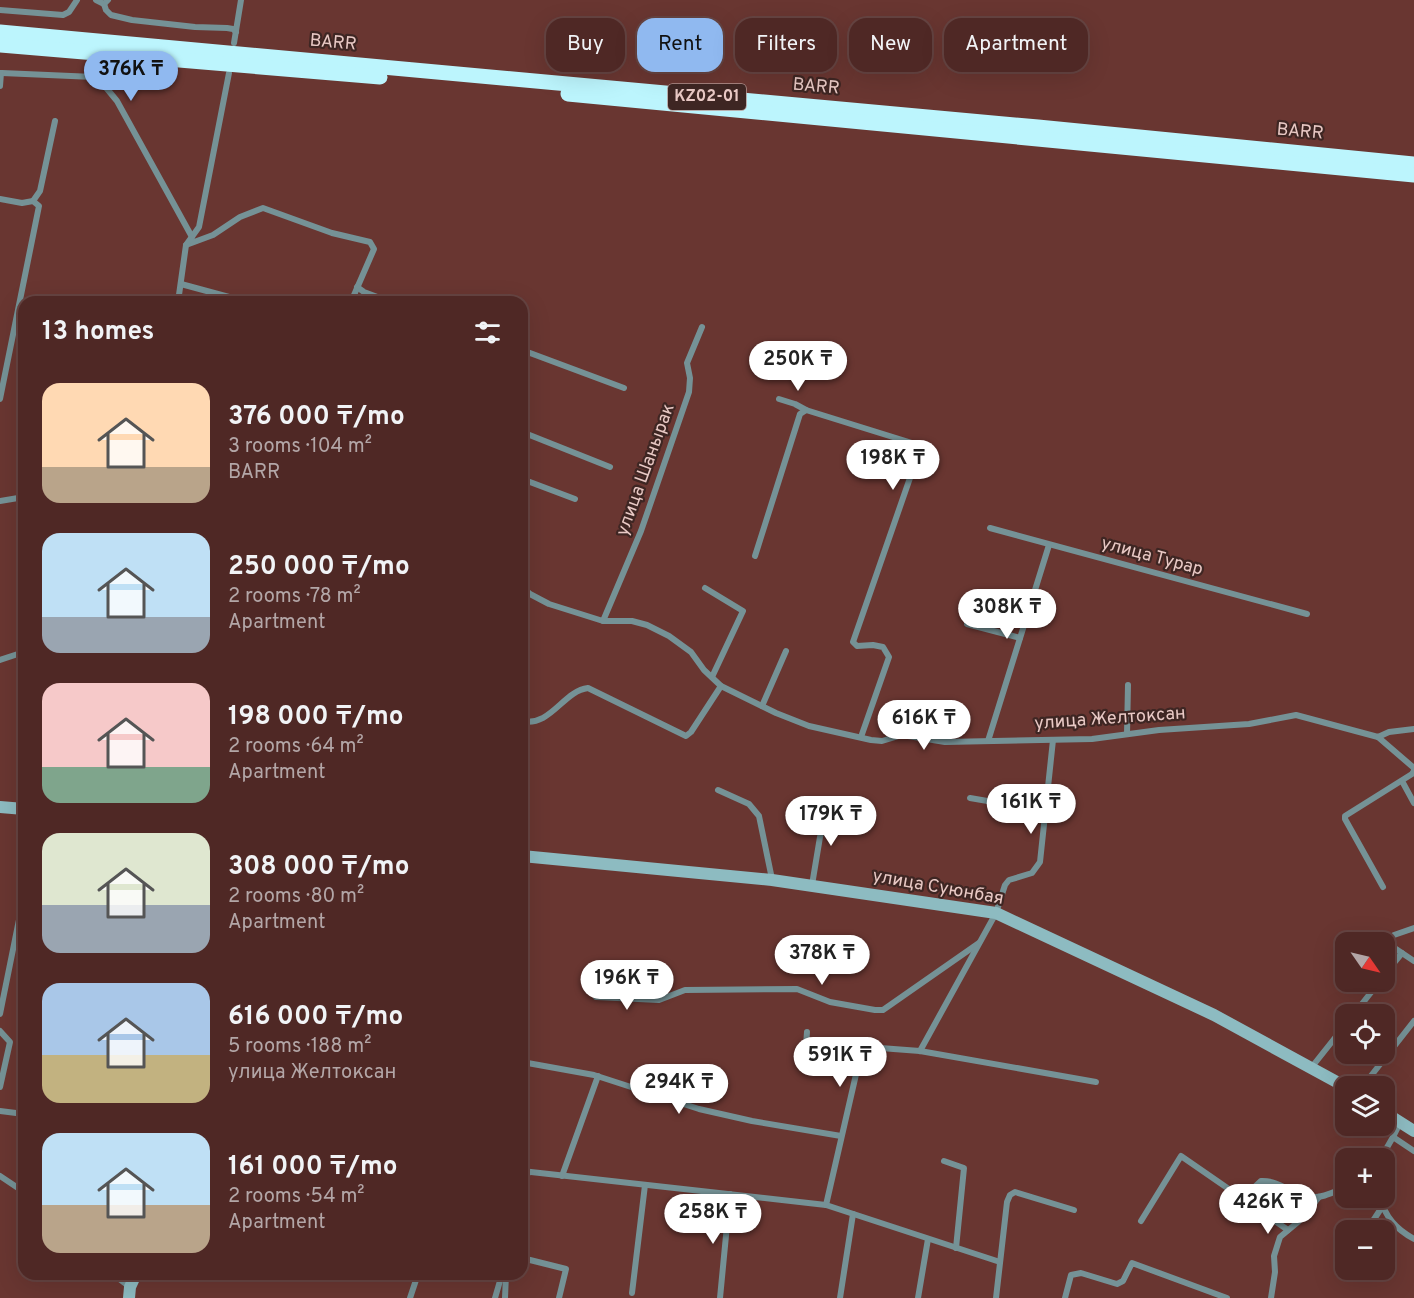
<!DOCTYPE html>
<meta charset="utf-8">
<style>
:root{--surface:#4f2825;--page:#55302d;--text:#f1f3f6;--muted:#b3a6a7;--line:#664442;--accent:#90b9f0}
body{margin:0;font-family:Overpass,sans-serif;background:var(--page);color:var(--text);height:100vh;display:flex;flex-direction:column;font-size:22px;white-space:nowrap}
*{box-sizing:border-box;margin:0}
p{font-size:20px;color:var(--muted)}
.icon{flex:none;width:33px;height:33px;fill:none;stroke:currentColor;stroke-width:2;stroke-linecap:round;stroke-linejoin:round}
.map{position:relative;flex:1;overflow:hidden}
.sheet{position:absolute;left:18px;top:296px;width:510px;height:984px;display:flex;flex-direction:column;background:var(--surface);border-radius:18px;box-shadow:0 6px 24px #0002,0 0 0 2px var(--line)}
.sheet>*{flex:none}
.hud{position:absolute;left:546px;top:18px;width:570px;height:54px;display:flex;gap:12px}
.needle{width:39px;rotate:124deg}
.fabs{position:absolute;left:1335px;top:932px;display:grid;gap:12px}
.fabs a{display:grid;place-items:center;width:60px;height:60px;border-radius:12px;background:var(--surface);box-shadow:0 6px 24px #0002,0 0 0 2px var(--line);font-size:30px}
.price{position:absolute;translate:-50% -51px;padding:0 14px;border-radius:21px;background:#fff;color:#222;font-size:20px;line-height:39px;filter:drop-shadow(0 2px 3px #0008)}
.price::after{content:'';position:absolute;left:50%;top:36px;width:18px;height:14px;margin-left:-9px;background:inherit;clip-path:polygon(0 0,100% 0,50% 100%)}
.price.selected{background:var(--accent);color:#111}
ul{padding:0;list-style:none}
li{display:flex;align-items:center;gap:18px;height:150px;padding:0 24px}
li span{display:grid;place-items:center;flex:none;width:168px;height:120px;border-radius:18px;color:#555}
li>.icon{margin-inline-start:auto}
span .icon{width:72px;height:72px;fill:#fffc;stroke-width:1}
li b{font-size:26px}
h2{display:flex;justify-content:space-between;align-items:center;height:72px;padding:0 24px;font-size:26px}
.chip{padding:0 21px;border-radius:18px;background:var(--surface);box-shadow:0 6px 24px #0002,0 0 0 2px var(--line);font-size:21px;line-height:54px}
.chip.selected{background:var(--accent);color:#111}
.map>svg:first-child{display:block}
</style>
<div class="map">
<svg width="1414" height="1298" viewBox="0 0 1414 1298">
<rect width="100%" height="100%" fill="#693631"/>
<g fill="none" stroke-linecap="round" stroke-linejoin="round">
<g stroke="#759296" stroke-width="6">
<path d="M96,0L104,4L108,0"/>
<path d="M104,4L106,10L111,15L132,20L195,27L227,28L233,29L236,32"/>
<path d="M0,10L63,15L69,12L77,0"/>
<path d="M234,43L241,0"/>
<path d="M2,73L94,77L103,84L117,101L192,237"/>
<path d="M0,86L1,73"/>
<path d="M0,199L22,203L33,201L39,206L0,399"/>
<path d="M33,201L40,191L55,121"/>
<path d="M186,245L213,235L240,217L263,208L332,233L370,242L374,249L351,302"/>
<path d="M181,284L229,297L239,302"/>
<path d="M357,287L364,292L391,302"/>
<path d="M178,302L186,245L199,227L229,73"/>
<path d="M522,350L624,388"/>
<path d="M779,399L795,404L806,410"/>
<path d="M522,432L610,467"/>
<path d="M522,479L575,499"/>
<path d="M0,501L24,497"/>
<path d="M990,528L1307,614"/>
<path d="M755,556L800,414L806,410L912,443L919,452L853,642L857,646L873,645L883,647L889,657L861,737"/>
<path d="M522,586L530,594L549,604L603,621H632L647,625L669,636L691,652L704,670L721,686L776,713L809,726L871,740L882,741L902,735L945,742L1092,739L1159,730L1249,724L1296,715L1378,737L1389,732L1414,729"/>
<path d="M705,588L743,611L712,677"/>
<path d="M603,621L641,531L689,392L690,378L687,363L702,327"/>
<path d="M967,624L1020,638"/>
<path d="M0,660L24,652"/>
<path d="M762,706L786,651"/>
<path d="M522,721C551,727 563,691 588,688L686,736L691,732L721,686"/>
<path d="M1127,734L1128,685"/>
<path d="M1378,737L1414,768V770"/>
<path d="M988,741L1049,545"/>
<path d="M1402,781L1414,803"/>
<path d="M718,790L749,804L759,816L772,879"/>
<path d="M970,798L1045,811"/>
<path d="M812,885L820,837L829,804"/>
<path d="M1383,887L1345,819V816L1412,774L1414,771"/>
<path d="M1414,928L1394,935L1388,941L1390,945L1414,961"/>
<path d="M1384,975L1402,953"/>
<path d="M596,997L659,1000L685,990L797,989L830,1002L875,1010H883L979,943"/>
<path d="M0,1014L24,895"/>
<path d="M1354,1014L1380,981"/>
<path d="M0,1031L10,1042L0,1087"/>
<path d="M807,1032L806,1046L866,1047"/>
<path d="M920,1051L996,913L1005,885L1009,880L1032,873L1040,862L1053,740"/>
<path d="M522,1062L594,1075L699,1109L752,1121L841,1136"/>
<path d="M1311,1068L1346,1024"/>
<path d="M1363,1086L1414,1021"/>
<path d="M0,1111L24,1114"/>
<path d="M1400,1123L1393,1137L1414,1151"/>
<path d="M1381,1158L1393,1137"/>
<path d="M944,1161L964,1168L956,1248"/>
<path d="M522,1171L826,1205L1000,1262"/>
<path d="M0,1176L24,1192"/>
<path d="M562,1176L598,1076"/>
<path d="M522,1195L528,1172"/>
<path d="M1380,1197C1385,1217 1396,1229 1414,1239"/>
<path d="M1242,1199L1261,1181C1279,1180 1291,1194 1308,1197C1321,1199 1334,1192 1346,1187"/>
<path d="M826,1205L860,1057L867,1047L920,1051L1096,1082"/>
<path d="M1141,1221L1181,1156L1288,1230"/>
<path d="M1367,1230L1382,1207"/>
<path d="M522,1258L566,1269L559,1298"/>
<path d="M113,1274L130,1287"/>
<path d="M632,1293L645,1185"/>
<path d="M410,1298L418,1274"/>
<path d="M495,1298L502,1274"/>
<path d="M505,1298L506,1274"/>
<path d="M720,1298L730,1194"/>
<path d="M840,1298L853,1214"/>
<path d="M918,1298L928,1239"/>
<path d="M996,1298L1007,1202L1010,1195L1015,1192L1074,1210"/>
<path d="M1065,1298L1071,1275L1081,1273L1117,1284L1123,1281L1132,1263L1227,1298"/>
<path d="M1271,1298L1275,1272L1274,1256L1280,1237L1298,1222L1319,1197"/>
</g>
<g stroke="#8dbbc1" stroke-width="12">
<path d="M0,807L24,809"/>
<path d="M522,856L772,880L996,913L1214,1015L1346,1087"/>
<path d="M1384,1112L1414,1131"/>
<path d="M129,1298L130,1287L136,1274"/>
</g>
<g stroke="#bcf5fd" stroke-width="15">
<path d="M0,32L1038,127L1414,164"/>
<path d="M0,45L380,77"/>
<path d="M568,94L1414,175"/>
</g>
</g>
<g text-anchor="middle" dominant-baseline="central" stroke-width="4.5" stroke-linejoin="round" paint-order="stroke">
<rect fill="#3e2623" stroke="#b69894" stroke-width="1.5" x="668" y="84" width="78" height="26" rx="4.5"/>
<g font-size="16" font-weight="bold" fill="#e9c9c5">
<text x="707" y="97">KZ02-01</text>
</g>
<g font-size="18" fill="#e9c9c5" stroke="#3e2623">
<text transform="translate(333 43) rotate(5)">BARR</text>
<text transform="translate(816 87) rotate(5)">BARR</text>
<text transform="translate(1300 132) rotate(5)">BARR</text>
<text transform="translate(646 470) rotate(-70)">улица Шанырак</text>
<text transform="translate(1152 557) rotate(15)">улица Турар</text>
<text transform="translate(1110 719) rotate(-4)">улица Желтоксан</text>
<text transform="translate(938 888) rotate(10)">улица Суюнбая</text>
</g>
</g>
</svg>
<div class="fabs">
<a><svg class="needle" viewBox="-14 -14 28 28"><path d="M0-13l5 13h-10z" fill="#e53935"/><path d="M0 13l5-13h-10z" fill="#b3a6a7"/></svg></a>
<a><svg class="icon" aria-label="locate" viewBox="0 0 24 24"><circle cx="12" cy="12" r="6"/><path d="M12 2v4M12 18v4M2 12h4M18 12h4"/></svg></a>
<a><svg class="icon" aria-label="layers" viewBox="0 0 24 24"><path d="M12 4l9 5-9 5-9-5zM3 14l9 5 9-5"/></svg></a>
<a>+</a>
<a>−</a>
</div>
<b class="price selected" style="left:131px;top:102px">376K ₸</b>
<b class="price" style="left:798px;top:392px">250K ₸</b>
<b class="price" style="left:893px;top:491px">198K ₸</b>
<b class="price" style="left:1007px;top:640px">308K ₸</b>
<b class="price" style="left:924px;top:751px">616K ₸</b>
<b class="price" style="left:1031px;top:835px">161K ₸</b>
<b class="price" style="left:831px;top:847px">179K ₸</b>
<b class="price" style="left:822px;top:986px">378K ₸</b>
<b class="price" style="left:627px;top:1011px">196K ₸</b>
<b class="price" style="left:840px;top:1088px">591K ₸</b>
<b class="price" style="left:679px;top:1115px">294K ₸</b>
<b class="price" style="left:1268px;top:1235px">426K ₸</b>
<b class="price" style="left:713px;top:1245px">258K ₸</b>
<div class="hud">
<a class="chip">Buy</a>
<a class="chip selected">Rent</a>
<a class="chip">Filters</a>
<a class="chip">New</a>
<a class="chip">Apartment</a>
</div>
<section class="sheet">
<h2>13 homes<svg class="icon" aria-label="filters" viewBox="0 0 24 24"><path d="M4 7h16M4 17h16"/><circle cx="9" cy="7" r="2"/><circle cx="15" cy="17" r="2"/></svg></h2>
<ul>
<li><span style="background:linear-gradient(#ffd9b3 70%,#b9a48a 0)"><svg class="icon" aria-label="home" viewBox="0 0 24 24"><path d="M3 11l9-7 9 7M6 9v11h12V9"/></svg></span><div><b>376 000 ₸/mo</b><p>3 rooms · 104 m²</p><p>BARR</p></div></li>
<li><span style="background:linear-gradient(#bfe0f5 70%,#9aa5b1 0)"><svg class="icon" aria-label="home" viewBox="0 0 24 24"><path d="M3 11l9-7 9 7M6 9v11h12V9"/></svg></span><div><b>250 000 ₸/mo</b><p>2 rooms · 78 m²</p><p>Apartment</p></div></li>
<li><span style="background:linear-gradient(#f6c9c9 70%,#7fa58c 0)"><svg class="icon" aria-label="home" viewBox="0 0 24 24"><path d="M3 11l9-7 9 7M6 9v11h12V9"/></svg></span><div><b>198 000 ₸/mo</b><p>2 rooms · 64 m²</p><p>Apartment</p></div></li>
<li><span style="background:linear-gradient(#dfe7d0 60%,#9aa5b1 0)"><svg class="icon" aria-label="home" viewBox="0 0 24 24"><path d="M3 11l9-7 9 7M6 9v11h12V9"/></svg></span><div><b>308 000 ₸/mo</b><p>2 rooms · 80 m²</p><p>Apartment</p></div></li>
<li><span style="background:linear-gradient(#a9c7e8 60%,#c2b280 0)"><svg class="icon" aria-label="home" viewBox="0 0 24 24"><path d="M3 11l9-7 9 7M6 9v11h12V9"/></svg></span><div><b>616 000 ₸/mo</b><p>5 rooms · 188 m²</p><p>улица Желтоксан</p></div></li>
<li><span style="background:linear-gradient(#bfe0f5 60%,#b9a48a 0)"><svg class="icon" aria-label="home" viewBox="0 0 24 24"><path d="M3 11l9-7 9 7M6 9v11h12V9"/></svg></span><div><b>161 000 ₸/mo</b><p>2 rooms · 54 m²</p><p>Apartment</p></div></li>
</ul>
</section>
</div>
